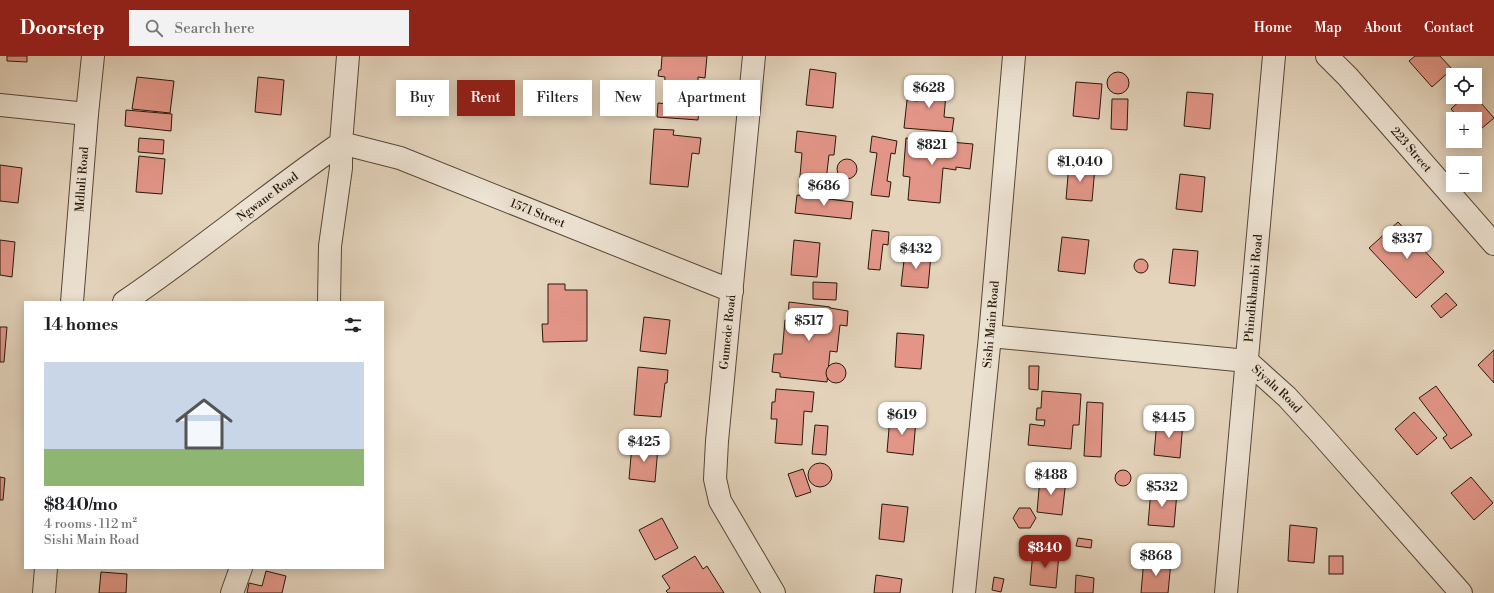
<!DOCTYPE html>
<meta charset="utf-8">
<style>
:root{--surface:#fff;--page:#f2f2f2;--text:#202124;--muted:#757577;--accent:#8f2418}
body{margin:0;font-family:"Libre Bodoni",serif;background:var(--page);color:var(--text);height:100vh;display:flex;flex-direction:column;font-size:15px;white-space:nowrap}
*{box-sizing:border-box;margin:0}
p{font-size:13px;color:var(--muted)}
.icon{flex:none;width:22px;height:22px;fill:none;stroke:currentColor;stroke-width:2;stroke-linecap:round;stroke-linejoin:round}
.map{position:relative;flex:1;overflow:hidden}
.side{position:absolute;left:24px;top:245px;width:360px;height:268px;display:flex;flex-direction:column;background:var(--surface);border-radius:0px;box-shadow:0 2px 10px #0003}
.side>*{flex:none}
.top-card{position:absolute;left:396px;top:24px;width:380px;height:36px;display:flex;gap:8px}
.controls{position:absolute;left:1446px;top:12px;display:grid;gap:8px}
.controls a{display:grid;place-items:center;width:36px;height:36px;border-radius:0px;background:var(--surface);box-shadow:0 2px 10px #0003;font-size:20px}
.price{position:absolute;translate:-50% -34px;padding:0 9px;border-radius:8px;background:#fff;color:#222;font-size:13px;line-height:26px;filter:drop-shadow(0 1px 2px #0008)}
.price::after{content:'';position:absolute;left:50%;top:24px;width:12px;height:9px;margin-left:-6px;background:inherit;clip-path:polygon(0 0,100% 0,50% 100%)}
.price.selected{background:var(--accent);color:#fff}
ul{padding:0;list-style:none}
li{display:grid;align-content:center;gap:8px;height:212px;padding:0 20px}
li span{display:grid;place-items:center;height:124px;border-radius:0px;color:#555}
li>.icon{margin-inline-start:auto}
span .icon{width:72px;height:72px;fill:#fffc;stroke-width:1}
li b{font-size:17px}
h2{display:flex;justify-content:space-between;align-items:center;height:48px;padding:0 20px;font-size:17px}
.chip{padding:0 14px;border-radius:0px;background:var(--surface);box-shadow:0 2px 10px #0003;font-size:14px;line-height:36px}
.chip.selected{background:var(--accent);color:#fff}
header{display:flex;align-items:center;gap:24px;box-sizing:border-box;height:56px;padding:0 20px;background:var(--accent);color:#fff}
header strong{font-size:19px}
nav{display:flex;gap:22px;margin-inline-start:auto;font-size:14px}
.search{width:280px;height:36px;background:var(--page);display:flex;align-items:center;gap:10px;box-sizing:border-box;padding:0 14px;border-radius:0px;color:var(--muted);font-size:15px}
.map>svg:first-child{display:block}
</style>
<header>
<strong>Doorstep</strong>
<div class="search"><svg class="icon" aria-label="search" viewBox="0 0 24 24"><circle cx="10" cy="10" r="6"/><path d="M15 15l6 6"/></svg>Search here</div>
<nav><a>Home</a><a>Map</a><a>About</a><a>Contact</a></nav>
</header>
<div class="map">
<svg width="1494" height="537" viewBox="0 0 1494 537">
<rect width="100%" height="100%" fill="#e4d4bc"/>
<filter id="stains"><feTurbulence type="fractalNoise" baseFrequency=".005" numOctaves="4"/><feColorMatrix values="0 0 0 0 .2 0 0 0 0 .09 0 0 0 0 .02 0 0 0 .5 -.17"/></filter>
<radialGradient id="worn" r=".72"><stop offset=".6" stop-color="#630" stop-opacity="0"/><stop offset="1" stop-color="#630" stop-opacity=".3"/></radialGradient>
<g fill="#e39688" stroke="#27190c">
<path d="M7,0H27V6L7,5Z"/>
<path d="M662,0H707L705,22L698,21V28L693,27L691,45L664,42L665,21L658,20L659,14H661Z"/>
<path d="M1415,0H1440L1452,13L1432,31L1409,5Z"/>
<path d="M810,13L836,17L833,52L806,49Z"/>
<circle cx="1118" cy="27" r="11"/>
<path d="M137,21L174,25L170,57L132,53Z"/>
<path d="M258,21L284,24L281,59L255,56Z"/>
<path d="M920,24L947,26L944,61L954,62L952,76L904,72L907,44L918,45Z"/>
<path d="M1076,26L1102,28L1099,63L1073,60Z"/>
<path d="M1187,36L1213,38L1210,73L1184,70Z"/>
<path d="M1475,40L1494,62L1475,78V63H1460L1451,53L1464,41H1475Z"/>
<path d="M1112,43H1128L1127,74L1111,73Z"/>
<path d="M658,47L699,51L698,64L657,61Z"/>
<path d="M126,54L172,58L171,75L125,70Z"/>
<path d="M654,73L674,74L673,79L701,82L699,98L692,97L688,131L650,128Z"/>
<path d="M797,75L836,80L834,99H829L825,133L799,131L802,97L795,96Z"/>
<path d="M872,80L897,85L895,98L891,97L887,125L891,126L889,141L871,139L877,97L870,96Z"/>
<path d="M139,82L164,84L163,98L138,96Z"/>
<path d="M906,82L973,88L970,113L956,111V114L943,112L940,147L908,144L910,121L903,120Z"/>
<path d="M139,100L165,103L162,138L136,136Z"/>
<circle cx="847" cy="113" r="10"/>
<path d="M1069,108L1095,111L1092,145L1066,143Z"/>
<path d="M0,109L22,112L18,147L0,145Z"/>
<path d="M1180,118L1205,121L1202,156L1176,153Z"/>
<path d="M797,139L853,146L851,163L795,157Z"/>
<path d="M1398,166L1444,216L1416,242L1369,192Z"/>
<path d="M872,174L889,176L888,189L883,188L880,214L868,213Z"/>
<path d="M1062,181L1089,184L1085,218L1058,215Z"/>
<path d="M0,184L15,186L12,221L0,219Z"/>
<path d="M794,184L820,187L817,221L791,219Z"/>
<path d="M1173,193L1198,195L1195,230L1169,227Z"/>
<path d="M905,196L931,199L928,232L901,230Z"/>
<circle cx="1141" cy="210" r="7"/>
<path d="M813,226L837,227L836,244L813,243Z"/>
<path d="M548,228H565V234H587V285L543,286L542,268H548Z"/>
<path d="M1446,237L1457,249L1441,262L1431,250Z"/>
<path d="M789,246L830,251V252L848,255L847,270L840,269L837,296L830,295L827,326L780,321V317L772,316L774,298H782L785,264H788Z"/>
<path d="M644,261L670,264L666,298L640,295Z"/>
<path d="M0,271H7L4,306H0Z"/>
<path d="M897,277L924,279L921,313L895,311Z"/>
<path d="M1494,294V327L1478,309Z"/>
<circle cx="836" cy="317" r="10"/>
<path d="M1029,310H1039L1038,334L1029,333Z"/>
<path d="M638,311L668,314L667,327H665L661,361L634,359Z"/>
<path d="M1436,330L1472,379L1451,393L1443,382L1447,379L1419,342Z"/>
<path d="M776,333L814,336L812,356L804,355L802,389L775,387L777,363H771L772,346H775Z"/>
<path d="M1042,335L1081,338L1079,369H1073L1071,393L1028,389L1030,368L1044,370L1045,364H1036L1037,352H1041Z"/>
<path d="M1087,346L1103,347L1101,401L1084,400Z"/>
<path d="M1414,356L1437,382L1417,399L1395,373Z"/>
<path d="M890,361L916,364L913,399L887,396Z"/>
<path d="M1157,364L1183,366L1180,402L1154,399Z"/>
<path d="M815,369L828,370L826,399L812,398Z"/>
<path d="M632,389L658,391L655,426L629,423Z"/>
<circle cx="820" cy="419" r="12"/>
<path d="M803,413L811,436L796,441L788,418Z"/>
<circle cx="1123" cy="422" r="8"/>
<path d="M0,421L5,422L3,444H0Z"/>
<path d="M1471,421L1493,447L1474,464L1451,437Z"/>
<path d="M1040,422L1066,424L1062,459L1037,456Z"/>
<path d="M1151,433L1177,436L1174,471L1148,469Z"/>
<path d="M882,448L908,451L904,486L879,483Z"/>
<path d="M1019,452H1030L1036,462L1030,472H1019L1013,462Z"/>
<path d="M662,462L678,492L655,504L639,474Z"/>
<path d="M1290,469L1317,472L1314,507L1288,505Z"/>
<path d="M1078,482L1092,484L1091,492L1076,490Z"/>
<path d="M1033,495L1059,497L1056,532L1030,529Z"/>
<path d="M695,500L703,513L707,510L724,537H668L666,535L670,532L662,520Z"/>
<rect x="1329" y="500" width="14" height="18"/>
<path d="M1144,503L1171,506L1168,537H1141Z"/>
<path d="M266,515L286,520L282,537H247L249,527L262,530Z"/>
<path d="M101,516L127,518L126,537H99Z"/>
<path d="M876,519L902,523L900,537H874Z"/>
<path d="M1076,519L1094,522L1093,537H1075Z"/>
<path d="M994,521L1004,523L1001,536L992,534Z"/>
</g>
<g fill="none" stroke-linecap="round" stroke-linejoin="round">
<g stroke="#564838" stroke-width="24">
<g id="minor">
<path d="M754,0L717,385L715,423L720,445L774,537"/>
<path id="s1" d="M1327,0L1348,21L1494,188"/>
<path d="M0,49L87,58"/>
<path id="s2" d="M72,246L87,58L93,0"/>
<path id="s3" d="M124,246C198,196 267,138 341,87L348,0"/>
<path id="s4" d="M329,246L330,190L341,112V87L400,102L732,235"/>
<path id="s5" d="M990,280L1247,305L1287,341L1319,376L1461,537"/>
<path d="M44,537L46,512"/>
<path d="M232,537L241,512"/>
<path id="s6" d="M964,537L990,280L1014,0"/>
<path id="s7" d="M1226,537L1274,0"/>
</g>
</g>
<use href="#minor" stroke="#ede3d3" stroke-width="22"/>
</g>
<g text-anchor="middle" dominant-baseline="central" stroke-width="3" stroke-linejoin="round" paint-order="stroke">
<g font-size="12" fill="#27190c" stroke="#ede3d3">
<text stroke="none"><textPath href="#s1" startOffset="126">223 Street</textPath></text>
<text stroke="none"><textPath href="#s2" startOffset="123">Mdluli Road</textPath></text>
<text stroke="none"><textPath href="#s3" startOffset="178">Ngwane Road</textPath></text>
<text stroke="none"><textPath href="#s4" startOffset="369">1571 Street</textPath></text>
<text stroke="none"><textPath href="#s7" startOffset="306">Phindikhambi Road</textPath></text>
<text stroke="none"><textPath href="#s6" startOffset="270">Sishi Main Road</textPath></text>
<text transform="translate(728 276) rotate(-84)">Gumede Road</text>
<text stroke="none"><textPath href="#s5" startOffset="299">Siyalu Road</textPath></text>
</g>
</g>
<rect width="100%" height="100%" filter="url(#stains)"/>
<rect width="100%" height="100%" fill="url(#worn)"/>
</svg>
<div class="controls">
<a><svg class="icon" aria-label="locate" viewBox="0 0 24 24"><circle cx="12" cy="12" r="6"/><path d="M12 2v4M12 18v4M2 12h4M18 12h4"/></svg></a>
<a>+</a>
<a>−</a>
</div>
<b class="price" style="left:929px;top:53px">$628</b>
<b class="price" style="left:932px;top:110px">$821</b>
<b class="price" style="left:1080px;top:127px">$1,040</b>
<b class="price" style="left:824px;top:151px">$686</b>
<b class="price" style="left:1407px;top:204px">$337</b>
<b class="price" style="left:916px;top:214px">$432</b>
<b class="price" style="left:809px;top:286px">$517</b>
<b class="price" style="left:902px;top:380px">$619</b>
<b class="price" style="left:1169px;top:383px">$445</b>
<b class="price" style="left:644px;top:407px">$425</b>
<b class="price" style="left:1051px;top:440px">$488</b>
<b class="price" style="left:1162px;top:452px">$532</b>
<b class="price selected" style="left:1045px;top:513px">$840</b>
<b class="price" style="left:1156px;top:521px">$868</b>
<div class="top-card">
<a class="chip">Buy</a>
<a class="chip selected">Rent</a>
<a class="chip">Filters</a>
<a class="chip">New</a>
<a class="chip">Apartment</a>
</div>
<section class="side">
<h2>14 homes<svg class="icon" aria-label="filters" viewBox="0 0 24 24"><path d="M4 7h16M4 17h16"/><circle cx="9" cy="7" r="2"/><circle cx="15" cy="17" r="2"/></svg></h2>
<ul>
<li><span style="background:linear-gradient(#c9d6e8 70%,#8fb573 0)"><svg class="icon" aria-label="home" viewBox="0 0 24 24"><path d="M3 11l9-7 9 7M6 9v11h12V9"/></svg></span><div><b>$840/mo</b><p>4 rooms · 112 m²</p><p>Sishi Main Road</p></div></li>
</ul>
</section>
</div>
